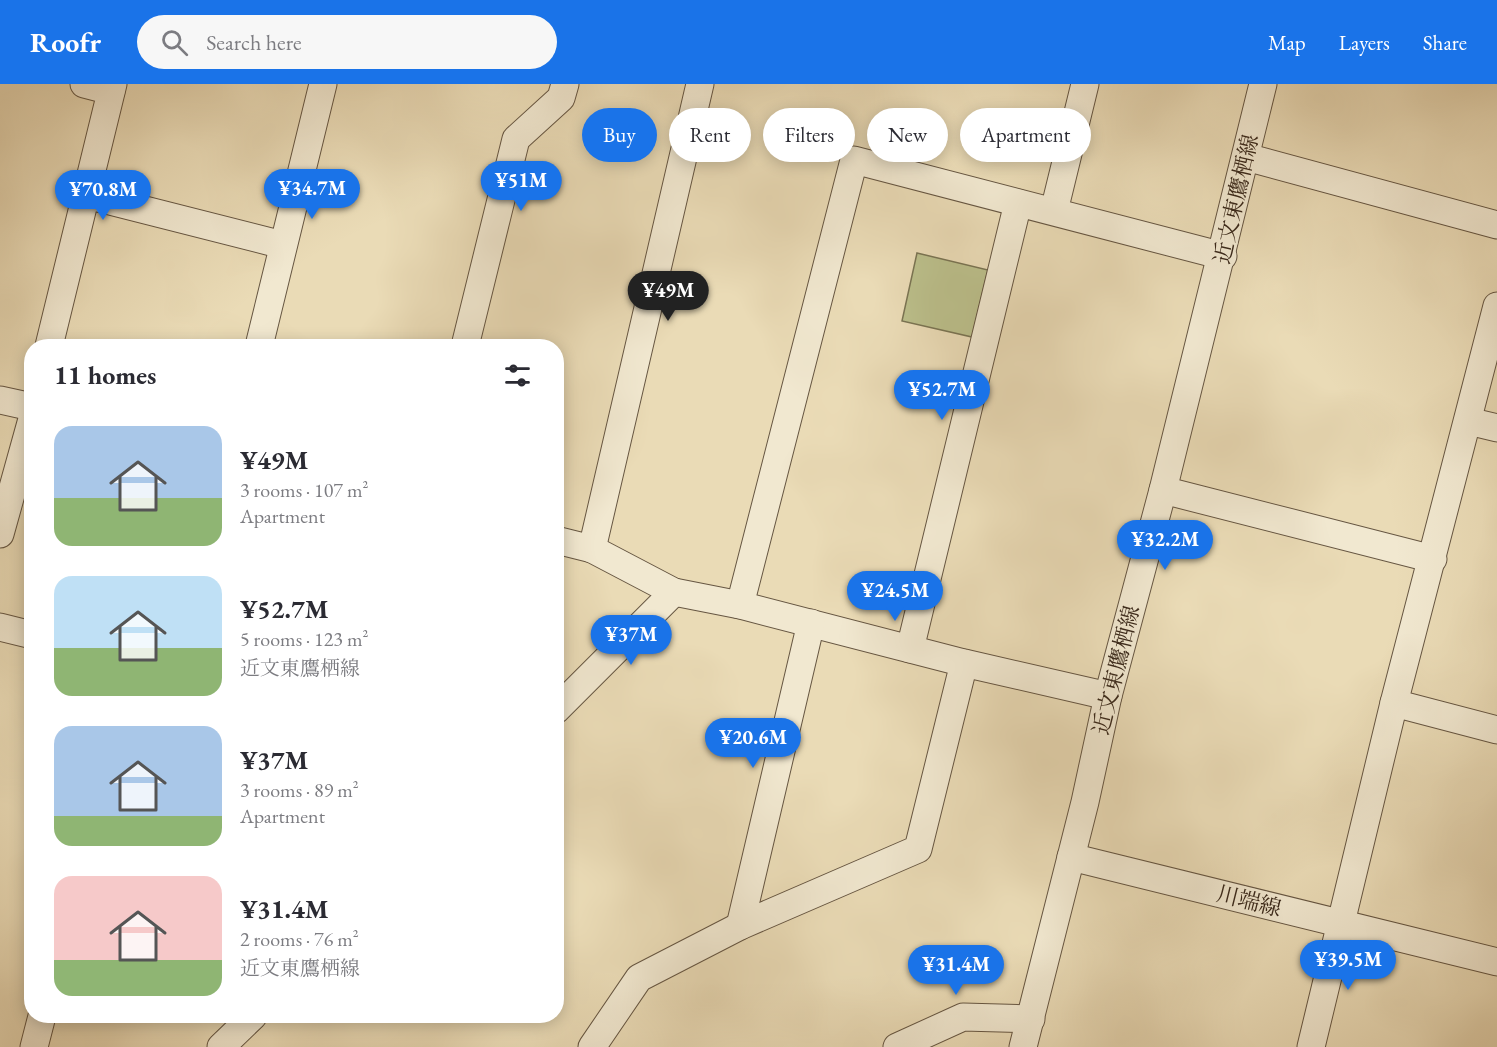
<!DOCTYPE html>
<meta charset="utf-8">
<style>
:root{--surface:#fff;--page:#f7f7f7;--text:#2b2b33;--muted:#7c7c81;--accent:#1a73e8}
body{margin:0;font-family:"EB Garamond","Noto Serif JP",serif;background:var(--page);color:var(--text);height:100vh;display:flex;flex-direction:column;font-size:22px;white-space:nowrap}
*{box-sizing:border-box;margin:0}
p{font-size:20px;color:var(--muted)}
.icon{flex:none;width:33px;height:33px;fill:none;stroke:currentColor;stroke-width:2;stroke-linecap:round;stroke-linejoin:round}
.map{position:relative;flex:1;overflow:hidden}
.side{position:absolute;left:24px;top:255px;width:540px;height:684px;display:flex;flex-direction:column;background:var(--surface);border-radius:24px;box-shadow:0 3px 15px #0003}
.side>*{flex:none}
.hud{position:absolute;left:582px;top:24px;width:570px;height:54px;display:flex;gap:12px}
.price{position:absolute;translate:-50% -51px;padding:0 14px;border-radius:21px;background:var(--accent);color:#fff;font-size:20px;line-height:39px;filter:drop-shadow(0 2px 3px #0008)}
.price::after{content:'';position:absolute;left:50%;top:36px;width:18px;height:14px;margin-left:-9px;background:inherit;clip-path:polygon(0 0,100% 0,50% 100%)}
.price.on{background:#222;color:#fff}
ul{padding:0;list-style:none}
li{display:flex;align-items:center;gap:18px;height:150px;padding:0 30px}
li span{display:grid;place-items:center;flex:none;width:168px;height:120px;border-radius:18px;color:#555}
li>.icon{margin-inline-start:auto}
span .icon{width:72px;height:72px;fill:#fffc;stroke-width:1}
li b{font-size:26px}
h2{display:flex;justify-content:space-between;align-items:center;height:72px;padding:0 30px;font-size:26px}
.tag{padding:0 21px;border-radius:27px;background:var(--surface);box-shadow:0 3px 15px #0003;font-size:21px;line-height:54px}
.tag.on{background:var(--accent);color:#fff}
header{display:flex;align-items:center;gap:36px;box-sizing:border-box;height:84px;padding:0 30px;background:var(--accent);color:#fff}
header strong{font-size:28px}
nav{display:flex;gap:33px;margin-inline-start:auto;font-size:21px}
.search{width:420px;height:54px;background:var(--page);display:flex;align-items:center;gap:15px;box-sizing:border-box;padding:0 21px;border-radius:33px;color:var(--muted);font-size:22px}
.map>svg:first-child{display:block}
</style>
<header>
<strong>Roofr</strong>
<div class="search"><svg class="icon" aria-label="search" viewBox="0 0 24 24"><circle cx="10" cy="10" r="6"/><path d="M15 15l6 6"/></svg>Search here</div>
<nav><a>Map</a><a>Layers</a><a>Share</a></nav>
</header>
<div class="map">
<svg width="1497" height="963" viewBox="0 0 1497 963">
<rect width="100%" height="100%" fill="#eadbb6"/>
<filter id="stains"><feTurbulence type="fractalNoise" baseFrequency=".00333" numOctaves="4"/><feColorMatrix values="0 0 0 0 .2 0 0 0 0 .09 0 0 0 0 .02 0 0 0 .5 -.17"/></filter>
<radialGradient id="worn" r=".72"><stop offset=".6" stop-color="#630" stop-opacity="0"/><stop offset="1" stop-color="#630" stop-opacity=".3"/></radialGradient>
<path fill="#bbbf8b" stroke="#7a7453" stroke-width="1.5" d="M917,169L988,186L972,253L902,237Z"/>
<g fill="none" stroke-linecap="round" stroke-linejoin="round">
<g stroke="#665642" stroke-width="29">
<g id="minor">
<path d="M84,0L111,7"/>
<path d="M1246,73L1497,141"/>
<path d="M86,111L283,161"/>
<path d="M1054,127L1085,0"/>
<path d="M49,262L113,0"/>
<path d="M259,262L323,0"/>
<path d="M465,262L516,55L561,14L565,0"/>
<path d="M0,316L32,323"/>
<path d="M1468,337L1497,344"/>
<path d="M1163,406L1433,475"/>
<path d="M0,450L32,335"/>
<path d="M556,456L592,465L674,508L740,521L964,579L1108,612"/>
<path d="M592,465L700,0"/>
<path d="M740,521L854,76L1223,172"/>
<path d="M0,543L32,551"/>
<path d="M910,565L1018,119"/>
<path d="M1394,619L1497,646"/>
<path d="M556,626L674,508"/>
<path d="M1071,773L1497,878"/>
<path d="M740,842L811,539"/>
<path d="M34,963L42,932"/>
<path d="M221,963L253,932"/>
<path d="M592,963L639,894L740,842L918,765L964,579"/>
<path d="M897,963L963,933L1031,935"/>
<path d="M1023,963L1085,718L1108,612L1163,406L1263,0"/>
<path d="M1311,963L1394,619L1497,222"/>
</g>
</g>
<use href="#minor" stroke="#f1e8d0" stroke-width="27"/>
</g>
<g text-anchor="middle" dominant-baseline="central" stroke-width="4.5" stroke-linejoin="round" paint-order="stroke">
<g font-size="22" fill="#3a291b" stroke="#f1e8d0">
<text transform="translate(1236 115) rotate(-77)">近文東鷹栖線</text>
<text transform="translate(1116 586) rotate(-76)">近文東鷹栖線</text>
<text transform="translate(1249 817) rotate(14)">川端線</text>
</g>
</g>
<rect width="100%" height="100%" filter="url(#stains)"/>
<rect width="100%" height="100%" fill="url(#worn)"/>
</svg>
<b class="price" style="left:521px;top:128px">¥51M</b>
<b class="price" style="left:312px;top:136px">¥34.7M</b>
<b class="price" style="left:103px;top:137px">¥70.8M</b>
<b class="price on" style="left:668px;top:238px">¥49M</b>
<b class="price" style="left:942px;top:337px">¥52.7M</b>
<b class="price" style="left:1165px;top:487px">¥32.2M</b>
<b class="price" style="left:895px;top:538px">¥24.5M</b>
<b class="price" style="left:631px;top:582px">¥37M</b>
<b class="price" style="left:753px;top:685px">¥20.6M</b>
<b class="price" style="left:1348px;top:907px">¥39.5M</b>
<b class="price" style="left:956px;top:912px">¥31.4M</b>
<div class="hud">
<a class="tag on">Buy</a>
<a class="tag">Rent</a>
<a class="tag">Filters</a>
<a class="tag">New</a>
<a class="tag">Apartment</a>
</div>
<section class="side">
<h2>11 homes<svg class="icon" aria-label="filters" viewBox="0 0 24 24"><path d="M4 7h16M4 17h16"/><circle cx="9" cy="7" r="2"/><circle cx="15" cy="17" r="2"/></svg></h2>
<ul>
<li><span style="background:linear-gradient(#a9c7e8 60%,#8fb573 0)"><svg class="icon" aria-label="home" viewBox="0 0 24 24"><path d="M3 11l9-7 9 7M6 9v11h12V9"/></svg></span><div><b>¥49M</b><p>3 rooms · 107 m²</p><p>Apartment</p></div></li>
<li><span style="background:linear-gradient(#bfe0f5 60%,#8fb573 0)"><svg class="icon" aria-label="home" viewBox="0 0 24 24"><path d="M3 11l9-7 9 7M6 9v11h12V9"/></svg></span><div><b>¥52.7M</b><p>5 rooms · 123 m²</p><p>近文東鷹栖線</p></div></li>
<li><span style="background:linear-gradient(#a9c7e8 75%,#8fb573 0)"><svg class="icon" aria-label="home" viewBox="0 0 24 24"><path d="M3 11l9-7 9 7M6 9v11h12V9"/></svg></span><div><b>¥37M</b><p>3 rooms · 89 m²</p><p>Apartment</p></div></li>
<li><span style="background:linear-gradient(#f6c9c9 70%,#8fb573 0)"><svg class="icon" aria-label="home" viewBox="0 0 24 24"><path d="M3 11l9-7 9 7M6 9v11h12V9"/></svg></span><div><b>¥31.4M</b><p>2 rooms · 76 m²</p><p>近文東鷹栖線</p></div></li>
</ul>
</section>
</div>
